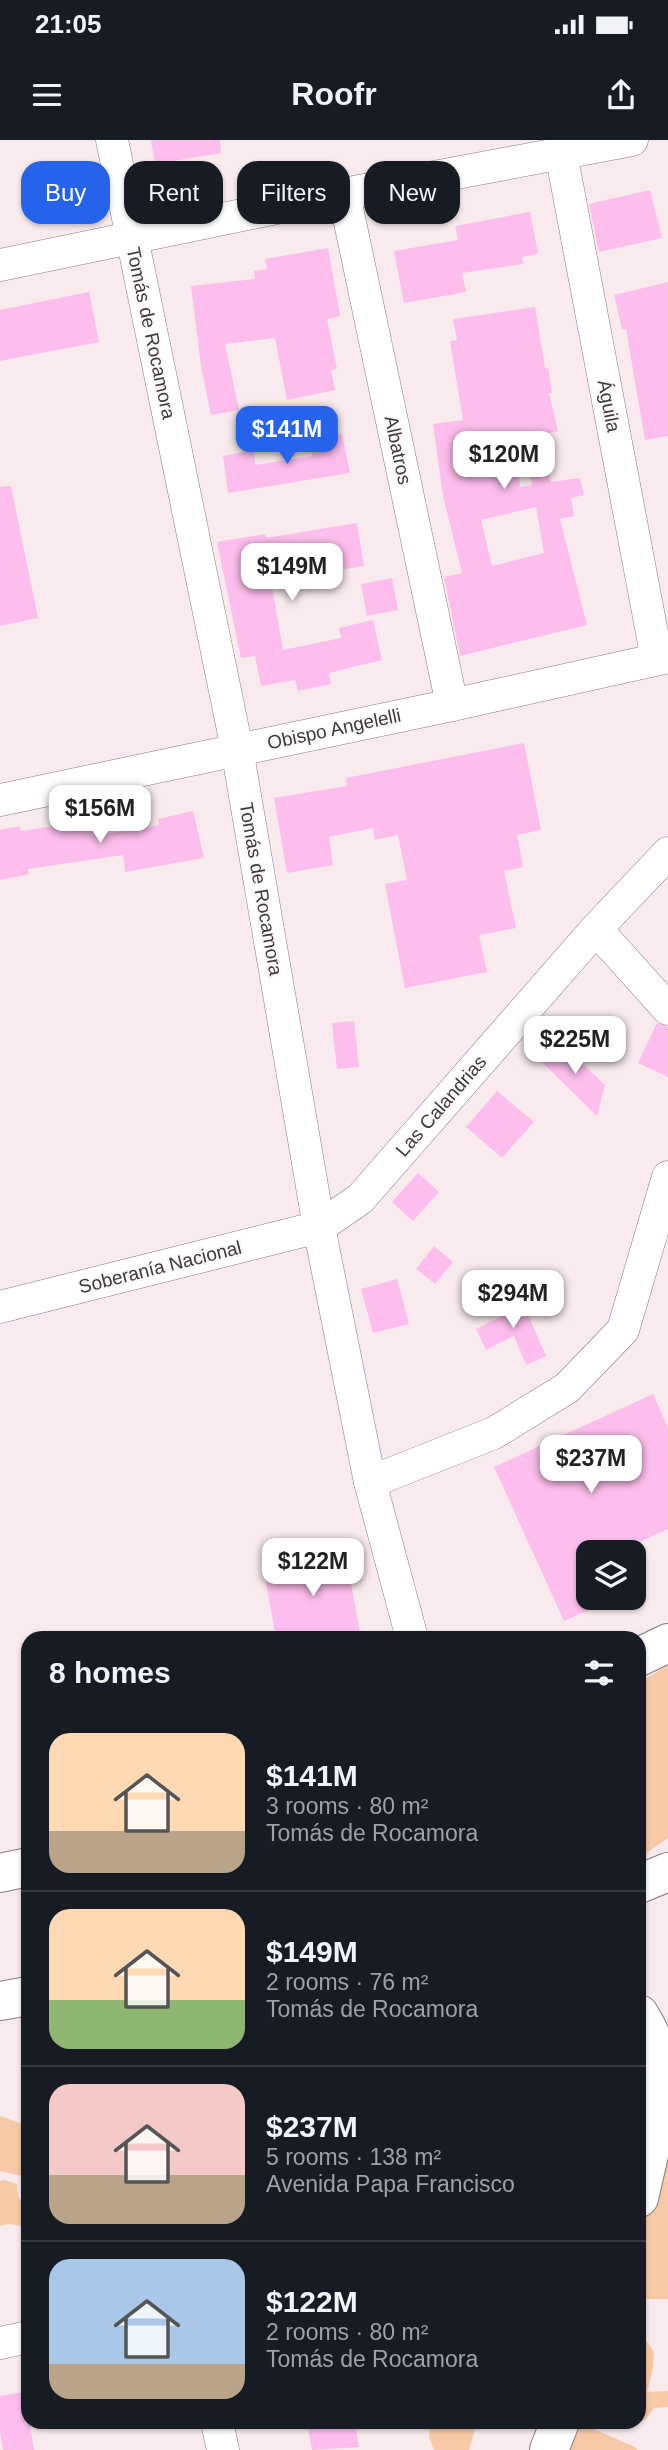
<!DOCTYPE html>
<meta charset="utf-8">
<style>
:root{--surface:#171b24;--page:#242831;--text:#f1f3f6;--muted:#9ea1a6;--line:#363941;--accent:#2563eb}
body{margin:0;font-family:Arial,sans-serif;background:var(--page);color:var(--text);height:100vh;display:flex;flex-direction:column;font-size:26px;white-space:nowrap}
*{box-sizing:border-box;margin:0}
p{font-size:23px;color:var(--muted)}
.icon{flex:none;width:38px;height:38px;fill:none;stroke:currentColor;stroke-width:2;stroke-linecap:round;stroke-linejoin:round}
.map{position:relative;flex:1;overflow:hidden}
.side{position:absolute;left:21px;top:1491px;width:625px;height:798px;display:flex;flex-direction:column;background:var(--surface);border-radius:21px;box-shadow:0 2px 5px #0004}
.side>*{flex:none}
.banner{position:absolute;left:21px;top:21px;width:626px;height:63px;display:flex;gap:14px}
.buttons{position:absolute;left:576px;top:1400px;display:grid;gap:14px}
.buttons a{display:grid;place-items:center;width:70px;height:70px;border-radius:14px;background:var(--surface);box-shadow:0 2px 5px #0004;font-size:35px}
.price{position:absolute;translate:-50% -60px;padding:0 16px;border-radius:14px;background:#fff;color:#222;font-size:23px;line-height:46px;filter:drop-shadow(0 2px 4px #0008)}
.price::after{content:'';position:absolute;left:50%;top:42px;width:21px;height:16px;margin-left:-10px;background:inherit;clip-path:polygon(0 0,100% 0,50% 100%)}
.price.current{background:var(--accent);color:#fff}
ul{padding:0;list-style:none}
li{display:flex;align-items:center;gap:21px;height:175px;padding:0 28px}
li+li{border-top:2px solid var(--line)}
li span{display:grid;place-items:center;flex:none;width:196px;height:140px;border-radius:21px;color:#555}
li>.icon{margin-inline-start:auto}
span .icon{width:84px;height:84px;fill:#fffc;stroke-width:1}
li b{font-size:30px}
h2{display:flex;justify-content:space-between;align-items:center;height:84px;padding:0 28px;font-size:30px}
.tag{padding:0 24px;border-radius:21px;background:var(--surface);box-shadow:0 2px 5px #0004;font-size:24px;line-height:63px}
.tag.current{background:var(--accent);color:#fff}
.status{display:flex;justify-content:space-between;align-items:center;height:49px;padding:0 35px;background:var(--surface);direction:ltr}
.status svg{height:19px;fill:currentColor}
header{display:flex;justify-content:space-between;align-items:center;height:91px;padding:0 28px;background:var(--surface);font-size:32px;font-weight:700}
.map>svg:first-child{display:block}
</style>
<div class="status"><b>21:05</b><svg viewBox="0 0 49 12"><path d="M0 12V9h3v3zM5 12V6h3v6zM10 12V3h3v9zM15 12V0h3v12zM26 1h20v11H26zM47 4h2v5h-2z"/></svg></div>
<header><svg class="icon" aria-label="menu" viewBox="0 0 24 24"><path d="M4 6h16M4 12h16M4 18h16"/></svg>Roofr<svg class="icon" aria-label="share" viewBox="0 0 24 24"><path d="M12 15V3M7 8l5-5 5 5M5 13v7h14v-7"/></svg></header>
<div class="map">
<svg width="668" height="2310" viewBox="0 0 668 2310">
<rect width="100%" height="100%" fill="#f9eaed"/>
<g fill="#f8c9a7">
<path d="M668,1525V1698L639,1718V1543Z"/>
<path d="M0,1976L28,1986V2034L22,2036L0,2031Z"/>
<path d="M668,1977V2159H641L639,2154V2069Z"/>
<path d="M5,2040L17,2044L18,2057L25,2067L28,2066V2087L9,2084L0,2086V2041Z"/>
<path d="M639,2194L642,2195L654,2212L653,2229L647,2252L668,2251V2267L654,2268L646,2279L639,2281Z"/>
<path d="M434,2282H477L469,2310H434L429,2297L430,2284Z"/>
<path d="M577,2282L635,2307L637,2310H564Z"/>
</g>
<g fill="#fdbeed" fill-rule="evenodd">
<path d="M151,0H220L221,13L155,24Z"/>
<path d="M650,50L662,98L599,112L589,64Z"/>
<path d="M530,72L538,114L522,117L523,124L462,133L466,152L404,163L394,111L458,100L455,86Z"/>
<path d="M328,108L340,176L327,179L337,229L331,230L335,250L287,260L275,198L225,204L239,270L211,275L201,226L191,146L255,139L254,131L267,129L265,119Z"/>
<path d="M668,142V296L645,300L626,189H622L614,155Z"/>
<path d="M89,152L99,202L0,221V170Z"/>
<path d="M535,167L545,228H548L552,253H549L558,291L514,301L520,347L532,345L530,332L548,328L551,342L580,338L584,355L571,358L574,376L560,379L587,485L460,516L444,437L462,433L443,356L433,284L463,280L450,201L457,200L453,179ZM536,367L544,413L492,426L481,380Z"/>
<path d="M342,294L350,333L228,353L223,316L254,310L255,325L312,316L309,300Z"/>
<path d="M11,346L38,478L0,486V347Z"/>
<path d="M357,383L364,426L271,441L283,510L341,498L339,488L373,480L382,520L329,533L331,544L298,551L295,540L261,546L255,516L241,518L217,402L265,394L266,398Z"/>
<path d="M392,438L398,470L367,476L361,444Z"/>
<path d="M524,603L541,690L517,695L523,727L504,731L516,788L479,795L487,832L405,848L385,744L407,740L398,695L375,700L373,688L329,697L333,725L287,733L274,658L347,646L346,638Z"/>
<path d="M193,671L204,718L125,732L123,715L28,729L29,734L0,740V690L20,686L21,691L96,680L99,695L159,685L158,679Z"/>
<path d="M354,881L359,927L337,929L332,883Z"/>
<path d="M657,883L668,887V937L638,923Z"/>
<path d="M558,900L605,945L597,976L539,919Z"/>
<path d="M497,951L534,982L502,1018L466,987Z"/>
<path d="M418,1033L439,1052L413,1081L392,1062Z"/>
<path d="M434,1106L453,1122L435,1144L416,1129Z"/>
<path d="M397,1139L409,1184L373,1193L361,1149Z"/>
<path d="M519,1154L546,1216L526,1225L514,1196L486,1210L476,1189L504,1175L499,1163Z"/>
<path d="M653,1254L668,1288V1389L617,1412H588V1470L564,1481L494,1327Z"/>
<path d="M345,1410L361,1498H276L263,1426Z"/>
<path d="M25,2252L34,2310H3L0,2293V2256Z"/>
<path d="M307,2282H355L359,2307L312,2310Z"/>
</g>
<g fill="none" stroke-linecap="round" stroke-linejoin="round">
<g stroke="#887a7d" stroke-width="33">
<g id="minor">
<path d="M112,0L237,609L319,1087L370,1342L412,1498"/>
<path d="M561,13L657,519"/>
<path d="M344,54L452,565"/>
<path d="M0,125L344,54L632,0"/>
<path d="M0,660L452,565L668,517"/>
<path d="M596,789L668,869"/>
<path d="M0,1167L319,1087L360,1059L596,789L668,713"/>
<path d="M370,1342L494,1293L567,1248L623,1190L668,1037"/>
<path d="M0,2203L28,2197"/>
<path d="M217,2282L223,2310"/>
</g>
</g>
<g stroke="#887a7d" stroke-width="40">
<g id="major">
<path d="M639,1517L668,1503"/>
<path d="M0,1733L28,1727"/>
<path d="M639,1744L668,1732"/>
<path d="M0,1861L28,1856"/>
<path d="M639,1874C654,1897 660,1918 665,1945"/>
<path d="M639,2058L668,1932"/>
<path d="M549,2310L560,2282"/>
</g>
</g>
<use href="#minor" stroke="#fff" stroke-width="32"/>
<use href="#major" stroke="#fff" stroke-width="38"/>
</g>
<g text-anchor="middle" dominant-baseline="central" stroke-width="5" stroke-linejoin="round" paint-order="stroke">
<g font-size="19" fill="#3f393a" stroke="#fefafb">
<text transform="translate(151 193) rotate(78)">Tomás de Rocamora</text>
<text transform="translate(609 266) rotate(79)">Águila</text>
<text transform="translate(398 310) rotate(78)">Albatros</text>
<text transform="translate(334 589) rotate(-12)">Obispo Angelelli</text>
<text transform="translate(261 749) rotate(80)">Tomás de Rocamora</text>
<text transform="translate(441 966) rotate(-49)">Las Calandrias</text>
<text transform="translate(160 1127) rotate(-14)">Soberanía Nacional</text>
</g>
</g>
</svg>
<div class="buttons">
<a><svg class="icon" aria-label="layers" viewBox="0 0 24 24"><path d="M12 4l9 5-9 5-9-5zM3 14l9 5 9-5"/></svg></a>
</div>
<b class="price current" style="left:287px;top:326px">$141M</b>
<b class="price" style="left:504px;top:351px">$120M</b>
<b class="price" style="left:292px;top:463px">$149M</b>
<b class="price" style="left:100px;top:705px">$156M</b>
<b class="price" style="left:575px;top:936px">$225M</b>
<b class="price" style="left:513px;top:1190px">$294M</b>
<b class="price" style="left:591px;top:1355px">$237M</b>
<b class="price" style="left:313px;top:1458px">$122M</b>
<div class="banner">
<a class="tag current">Buy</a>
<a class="tag">Rent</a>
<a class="tag">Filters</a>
<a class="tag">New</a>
</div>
<section class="side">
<h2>8 homes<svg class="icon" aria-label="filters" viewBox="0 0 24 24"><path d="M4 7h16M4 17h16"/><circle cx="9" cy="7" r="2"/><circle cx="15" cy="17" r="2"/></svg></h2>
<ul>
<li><span style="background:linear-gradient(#ffd9b3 70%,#b9a48a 0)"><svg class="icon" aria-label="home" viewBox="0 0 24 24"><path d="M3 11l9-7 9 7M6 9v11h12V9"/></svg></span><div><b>$141M</b><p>3 rooms · 80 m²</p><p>Tomás de Rocamora</p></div></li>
<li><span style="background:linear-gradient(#ffd9b3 65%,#8fb573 0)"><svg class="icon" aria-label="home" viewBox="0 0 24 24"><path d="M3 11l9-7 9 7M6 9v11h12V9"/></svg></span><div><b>$149M</b><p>2 rooms · 76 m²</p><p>Tomás de Rocamora</p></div></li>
<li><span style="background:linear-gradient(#f6c9c9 65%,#b9a48a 0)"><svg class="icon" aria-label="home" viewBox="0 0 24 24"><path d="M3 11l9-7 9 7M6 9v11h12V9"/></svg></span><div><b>$237M</b><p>5 rooms · 138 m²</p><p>Avenida Papa Francisco</p></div></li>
<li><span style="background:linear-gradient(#a9c7e8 75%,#b9a48a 0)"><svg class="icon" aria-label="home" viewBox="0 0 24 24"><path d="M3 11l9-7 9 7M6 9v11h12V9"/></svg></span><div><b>$122M</b><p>2 rooms · 80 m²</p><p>Tomás de Rocamora</p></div></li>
</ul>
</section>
</div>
